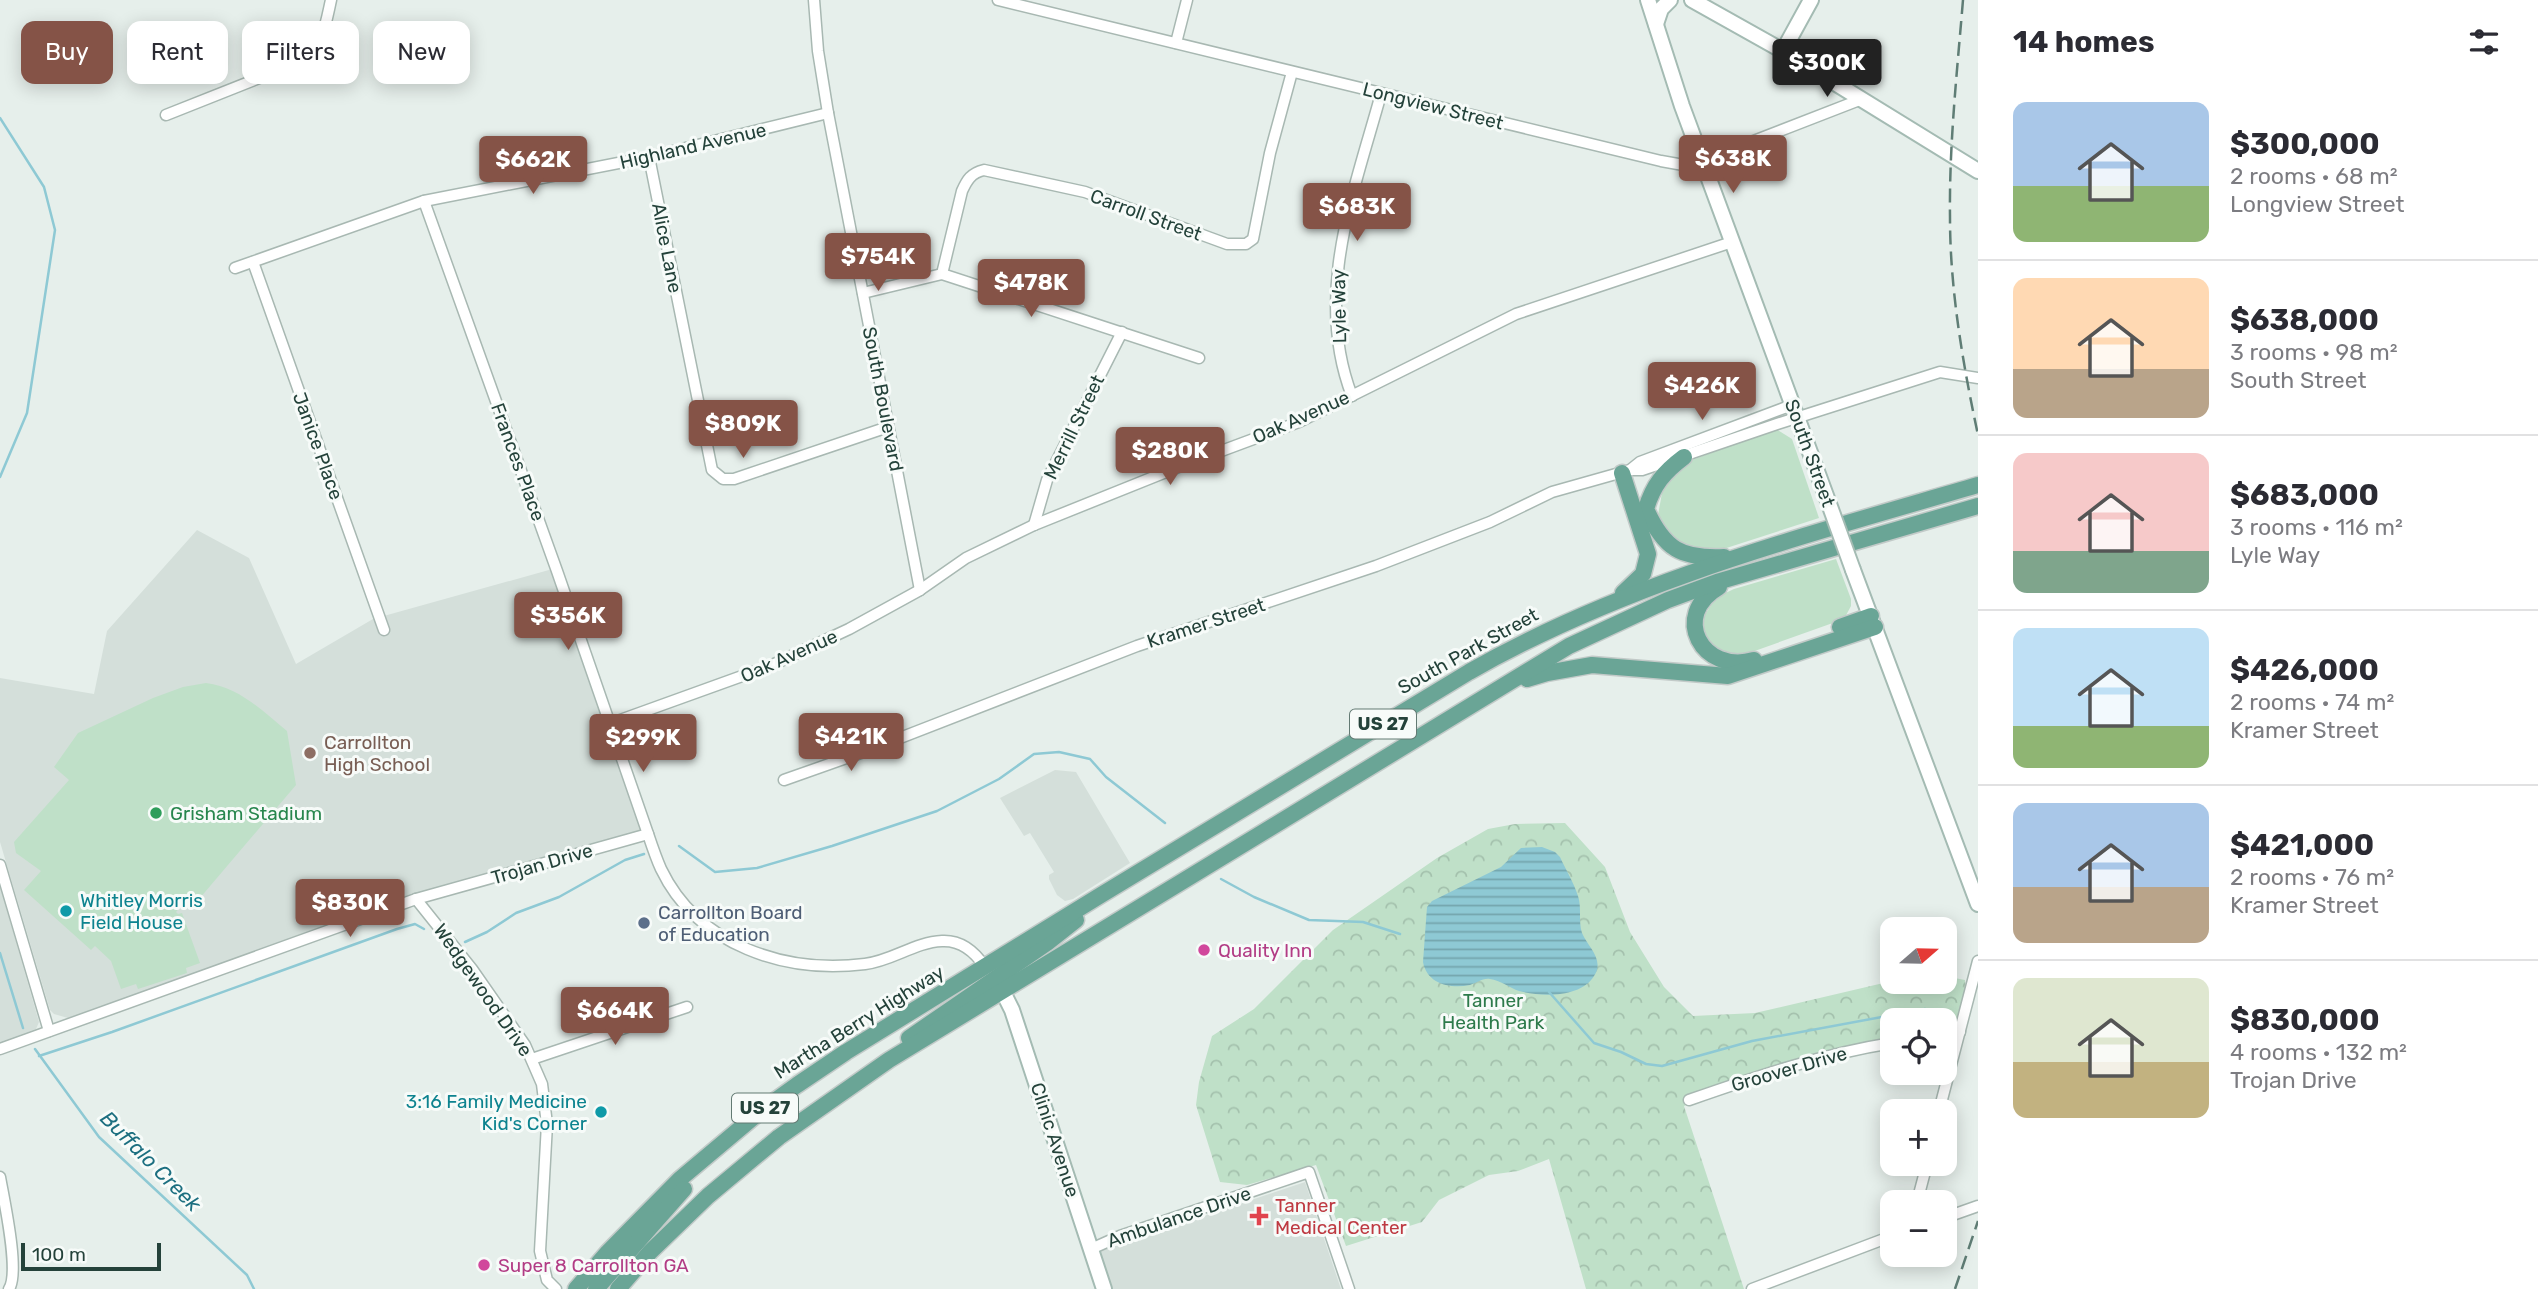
<!DOCTYPE html>
<meta charset="utf-8">
<style>
:root{--surface:#fff;--page:#f7f7f7;--text:#2b2b33;--muted:#7c7c81;--line:#e1e1e2;--accent:#855347}
body{margin:0;font-family:Rubik,sans-serif;background:var(--page);color:var(--text);height:100vh;display:flex;flex-direction:column;font-size:26px;white-space:nowrap}
*{box-sizing:border-box;margin:0}
p{font-size:23px;color:var(--muted)}
.icon{flex:none;width:38px;height:38px;fill:none;stroke:currentColor;stroke-width:2;stroke-linecap:round;stroke-linejoin:round}
.map{position:relative;flex:1;overflow:hidden}
.panel{display:flex;flex-direction:column;background:var(--surface);width:560px}
.panel>*{flex:none}
.top-card{position:absolute;left:21px;top:21px;width:665px;height:63px;display:flex;gap:14px}
.needle{width:46px;rotate:70deg}
.tools{position:absolute;left:1880px;top:917px;display:grid;gap:14px}
.tools a{display:grid;place-items:center;width:77px;height:77px;border-radius:14px;background:var(--surface);box-shadow:0 4px 18px #0003;font-size:35px}
.scale{position:absolute;left:21px;bottom:18px;width:140px;box-sizing:border-box;padding-left:7px;border:4px solid #24423a;border-top:0;font-size:19px;line-height:24px;white-space:nowrap;color:#24423a;-webkit-text-stroke:5px #f7fbf9;paint-order:stroke}
.price{position:absolute;translate:-50% -60px;padding:0 16px;border-radius:7px;background:var(--accent);color:#fff;font-size:23px;line-height:46px;filter:drop-shadow(0 2px 4px #0008)}
.price::after{content:'';position:absolute;left:50%;top:42px;width:21px;height:16px;margin-left:-10px;background:inherit;clip-path:polygon(0 0,100% 0,50% 100%)}
.price.selected{background:#222;color:#fff}
ul{padding:0;list-style:none}
li{display:flex;align-items:center;gap:21px;height:175px;padding:0 35px}
li+li{border-top:2px solid var(--line)}
li span{display:grid;place-items:center;flex:none;width:196px;height:140px;border-radius:14px;color:#555}
li>.icon{margin-inline-start:auto}
span .icon{width:84px;height:84px;fill:#fffc;stroke-width:1}
li b{font-size:30px}
h2{display:flex;justify-content:space-between;align-items:center;height:84px;padding:0 35px;font-size:30px}
.pill{padding:0 24px;border-radius:14px;background:var(--surface);box-shadow:0 4px 18px #0003;font-size:24px;line-height:63px}
.pill.selected{background:var(--accent);color:#fff}
main{display:flex;flex:1;min-height:0}
.map>svg:first-child{display:block}
</style>
<main>
<div class="map">
<svg width="1978" height="1289" viewBox="0 0 1978 1289">
<defs>
<pattern id="park-crowns" width="20" height="18" patternUnits="userSpaceOnUse" patternTransform="scale(1.75)"><rect width="20" height="18" fill="#bfe0c8"/><path d="M2 6a3 3 0 1 1 6 0M12 15a3 3 0 1 1 6 0" fill="none" stroke="#a4c1ad"/></pattern>
<pattern id="water-rules" width="6" height="5" patternUnits="userSpaceOnUse" patternTransform="scale(1.75)"><rect width="6" height="5" fill="#8ec9d4"/><path d="M0 2.5h6" fill="none" stroke="#74a5ad"/></pattern>
</defs>
<rect width="100%" height="100%" fill="#e6efeb"/>
<g fill="#d4dfda">
<path d="M197,530L249,558L296,664L373,619L556,568L648,834L356,921L68,1018L54,1014L50,1010L0,842V678L94,694L107,631Z"/>
<path d="M1055,770L1076,772L1130,863L1073,899L1065,901L1057,895L1049,879V875L1054,872L1030,833L1024,836L1000,798Z"/>
<path d="M0,886L39,1022L36,1029L0,1042Z"/>
<path d="M1305,1182L1341,1289H1112L1100,1251Z"/>
</g>
<g fill="#bfe0c8">
<path d="M1776,429L1792,439L1819,518L1714,552H1695L1663,532L1658,515L1662,493L1681,464Z"/>
<path d="M1836,559L1851,599V606L1844,619L1749,653L1742,655L1717,650L1704,634L1701,621C1713,603 1713,598 1734,589Z"/>
<path d="M206,683C239,687 261,710 287,731L296,785L194,905L187,899L176,912L178,914L182,913L200,963L186,968L187,973L138,989L136,984L121,989L111,961L95,946L91,950L24,890L41,871L16,853L14,842L69,780L54,767L78,733L153,698L183,687Z"/>
</g>
<path fill="url(#park-crowns)" d="M1565,823L1605,867L1630,932L1664,987L1693,1016L1755,1013L1892,981L1944,982V976L1965,980L1966,991L1960,1032L1944,1035V1020H1892V1043L1789,1061L1726,1086L1684,1106L1744,1289H1586L1549,1159L1518,1171L1489,1175L1439,1200L1422,1222L1346,1246L1316,1165L1247,1185L1220,1182L1196,1105L1199,1082L1212,1036L1254,1009L1333,930L1437,858L1488,829L1515,824Z"/>
<path fill="url(#water-rules)" d="M1542,847L1555,852L1560,857C1566,870 1574,883 1578,896C1582,908 1578,921 1582,933C1588,947 1605,960 1594,976C1581,998 1541,997 1519,991C1510,988 1500,980 1490,979C1482,978 1477,983 1470,985C1450,989 1427,984 1423,962L1427,907L1432,901L1501,867L1521,848Z"/>
<g fill="none" stroke-linecap="round" stroke-linejoin="round">
<g stroke="#8ec9d4" stroke-width="2.5">
<path d="M0,118L44,187L55,230L27,413L0,477"/>
<path d="M679,846L715,872L757,868L832,846L937,811L999,779L1034,754L1059,752L1090,759L1106,777L1165,823"/>
<path d="M1221,879L1254,897L1309,920L1363,922L1400,934"/>
<path d="M465,942L487,932L516,913L559,897L625,860L644,854"/>
<path d="M0,953L23,1028"/>
<path d="M1549,992L1594,1043L1621,1052L1646,1064L1662,1066L1752,1041L1925,1009"/>
<path d="M35,1049L99,1137L247,1275L254,1289"/>
<path d="M39,1056L112,1032L397,929L415,924L424,929"/>
</g>
<g stroke="#a8b8b2" stroke-width="13">
<g id="street">
<path d="M814,0L818,51L828,113L920,590"/>
<path d="M998,0L1661,161L1689,166L1862,99"/>
<path d="M1176,43L1187,0"/>
<path d="M166,115L302,61C323,48 326,22 331,0"/>
<path d="M649,157L712,470L723,479H734L888,427"/>
<path d="M424,201L557,571L648,834C652,846 656,858 661,869C698,946 786,974 865,964C892,961 915,942 942,941C961,940 975,952 985,967"/>
<path d="M253,262L384,630"/>
<path d="M235,268L424,201L649,157L828,113"/>
<path d="M942,274L962,191C967,180 971,173 984,170L1085,192L1227,244H1246L1253,239L1270,153L1292,72"/>
<path d="M863,293L942,274L1199,358"/>
<path d="M1352,396C1313,295 1354,192 1381,94"/>
<path d="M1630,470H1642L1777,424L1940,372L1978,378"/>
<path d="M1034,525L1047,480L1122,332"/>
<path d="M609,724L770,666L849,629L920,590L966,558L1034,525L1181,466L1299,422L1516,314L1732,242"/>
<path d="M784,780L869,750L1137,646L1376,566L1490,522L1552,492L1630,470L1640,462L1792,405"/>
<path d="M0,865L49,1031"/>
<path d="M416,899L472,969L525,1045L542,1084L547,1124L540,1251L547,1280L556,1289"/>
<path d="M1944,1035L1960,1032"/>
<path d="M0,1049L416,899L648,834"/>
<path d="M532,1059L687,1007"/>
<path d="M1689,1100C1755,1077 1822,1054 1892,1043"/>
<path d="M1939,1111L1978,961"/>
<path d="M0,1177C4,1200 20,1272 9,1289"/>
<path d="M1917,1202L1927,1164"/>
<path d="M1944,1218L1978,1206"/>
<path d="M1091,1249L1120,1236L1309,1172L1349,1289"/>
<path d="M1752,1289L1892,1236"/>
</g>
</g>
<g stroke="#a4bbb3" stroke-width="18">
<g id="secondary">
<path d="M1648,0L1682,106L1828,501"/>
<path d="M1692,0L1783,51L1978,171"/>
<path d="M1656,24L1661,9L1670,0"/>
<path d="M1783,51L1811,0"/>
<path d="M1853,570L1978,904"/>
<path d="M1003,992L1012,1010L1104,1289"/>
</g>
</g>
<g stroke="#c2cac8" stroke-width="19">
<g id="primary">
<path d="M1684,457C1664,472 1653,485 1646,509C1664,549 1681,559 1724,557"/>
<path d="M1622,473L1648,554L1643,574L1623,593"/>
<path d="M1719,587C1670,615 1702,675 1754,660"/>
<path d="M1840,627L1871,616"/>
<path d="M1527,679L1547,673L1592,665L1728,676L1875,627"/>
<path d="M909,1038L1047,943L1076,920"/>
<path d="M576,1289L608,1252L680,1179L762,1110L797,1085L846,1052L1101,895L1469,672C1626,582 1804,536 1978,485"/>
<path d="M596,1289L684,1189"/>
<path d="M618,1289L650,1252L708,1196L779,1137L889,1060L1569,646L1668,600L1717,582L1978,506"/>
</g>
</g>
<use href="#street" stroke="#fff" stroke-width="10"/>
<use href="#secondary" stroke="#fff" stroke-width="14"/>
<use href="#primary" stroke="#6aa596" stroke-width="16"/>
<g stroke="#5f7d75" stroke-width="2.5" stroke-dasharray="14 7" stroke-linecap="butt">
<path d="M1963,0C1957,73 1949,145 1950,218C1950,290 1963,365 1978,435"/>
<path d="M1955,1289L1978,1221"/>
</g>
<g stroke="#a4bbb3" stroke-width="18" stroke-linecap="butt">
<path id="secondary-bridge" d="M1828,501L1853,570"/>
</g>
<use href="#secondary-bridge" stroke="#fff" stroke-width="14"/>
</g>
<circle fill="#8d6e63" stroke="#f7fbf9" stroke-width="2.5" cx="310" cy="753" r="7"/>
<circle fill="#2e9e5b" stroke="#f7fbf9" stroke-width="2.5" cx="156" cy="813" r="7"/>
<g fill="#0f9aa8" stroke="#f7fbf9" stroke-width="2.5">
<circle cx="66" cy="911" r="7"/>
<circle cx="601" cy="1112" r="7"/>
</g>
<circle fill="#5c6f8a" stroke="#f7fbf9" stroke-width="2.5" cx="644" cy="923" r="7"/>
<g fill="#d1479c" stroke="#f7fbf9" stroke-width="2.5">
<circle cx="1204" cy="950" r="7"/>
<circle cx="484" cy="1265" r="7"/>
</g>
<path fill="#e0444e" stroke="#f7fbf9" stroke-width="2.5" d="M1255.5 1205.5h7v7h7v7h-7v7h-7v-7h-7v-7h7z"/>
<g text-anchor="middle" dominant-baseline="central" stroke-width="6" stroke-linejoin="round" paint-order="stroke">
<g fill="#f7fbf9" stroke="#637a73" stroke-width="2">
<rect x="1350" y="709.5" width="66" height="29" rx="5"/>
<rect x="732" y="1093.5" width="66" height="29" rx="5"/>
</g>
<g font-size="18" font-weight="bold" fill="#24423a">
<text x="1383" y="724">US 27</text>
<text x="765" y="1108">US 27</text>
</g>
<g font-size="19" fill="#24423a" stroke="#f7fbf9">
<text transform="translate(1433 106) rotate(14)">Longview Street</text>
<text transform="translate(693 146) rotate(-13)">Highland Avenue</text>
<text transform="translate(1146 215) rotate(20)">Carroll Street</text>
<text transform="translate(667 248) rotate(79)">Alice Lane</text>
<text transform="translate(1339 306) rotate(-91)">Lyle Way</text>
<text transform="translate(883 399) rotate(79)">South Boulevard</text>
<text transform="translate(1301 417) rotate(-24)">Oak Avenue</text>
<text transform="translate(1074 427) rotate(-64)">Merrill Street</text>
<text transform="translate(318 446) rotate(70)">Janice Place</text>
<text transform="translate(1810 453) rotate(70)">South Street</text>
<text transform="translate(518 462) rotate(70)">Frances Place</text>
<text transform="translate(1206 623) rotate(-18)">Kramer Street</text>
<text transform="translate(1468 651) rotate(-29)">South Park Street</text>
<text transform="translate(789 656) rotate(-24)">Oak Avenue</text>
<text transform="translate(542 864) rotate(-16)">Trojan Drive</text>
<text transform="translate(483 990) rotate(55)">Wedgewood Drive</text>
<text transform="translate(859 1022) rotate(-32)">Martha Berry Highway</text>
<text transform="translate(1789 1069) rotate(-16)">Groover Drive</text>
<text transform="translate(1055 1140) rotate(72)">Clinic Avenue</text>
<text transform="translate(1179 1217) rotate(-19)">Ambulance Drive</text>
</g>
<g font-size="19" fill="#785e54" stroke="#f7fbf9" text-anchor="start">
<text x="324" y="742">Carrollton<tspan x="324" dy="22">High School</tspan></text>
</g>
<g font-size="19" fill="#27864d" stroke="#f7fbf9" text-anchor="start">
<text x="170" y="813">Grisham Stadium</text>
</g>
<g font-size="19" fill="#0d838f" stroke="#f7fbf9" text-anchor="start">
<text x="80" y="900">Whitley Morris<tspan x="80" dy="22">Field House</tspan></text>
<text x="587" y="1101" text-anchor="end">3:16 Family Medicine<tspan x="587" dy="22">Kid's Corner</tspan></text>
</g>
<g font-size="19" fill="#4e5e75" stroke="#f7fbf9" text-anchor="start">
<text x="658" y="912">Carrollton Board<tspan x="658" dy="22">of Education</tspan></text>
</g>
<g font-size="19" fill="#b23c85" stroke="#f7fbf9" text-anchor="start">
<text x="1218" y="950">Quality Inn</text>
<text x="498" y="1265">Super 8 Carrollton GA</text>
</g>
<g font-size="19" fill="#2d7a4b" stroke="#f7fbf9">
<text x="1493" y="1000">Tanner<tspan x="1493" dy="22">Health Park</tspan></text>
</g>
<g font-size="19" fill="#be3a42" stroke="#f7fbf9" text-anchor="start">
<text x="1275" y="1205">Tanner<tspan x="1275" dy="22">Medical Center</tspan></text>
</g>
<g font-size="21" font-style="italic" fill="#1c6f80" stroke="#f7fbf9">
<text transform="translate(151 1161) rotate(45)">Buffalo Creek</text>
</g>
</g>
</svg>
<div class="tools">
<a><svg class="needle" viewBox="-14 -14 28 28"><path d="M0-13l5 13h-10z" fill="#e53935"/><path d="M0 13l5-13h-10z" fill="#7c7c81"/></svg></a>
<a><svg class="icon" aria-label="locate" viewBox="0 0 24 24"><circle cx="12" cy="12" r="6"/><path d="M12 2v4M12 18v4M2 12h4M18 12h4"/></svg></a>
<a>+</a>
<a>−</a>
</div>
<div class="scale">100 m</div>
<b class="price selected" style="left:1827px;top:99px">$300K</b>
<b class="price" style="left:1733px;top:195px">$638K</b>
<b class="price" style="left:533px;top:196px">$662K</b>
<b class="price" style="left:1357px;top:243px">$683K</b>
<b class="price" style="left:878px;top:293px">$754K</b>
<b class="price" style="left:1031px;top:319px">$478K</b>
<b class="price" style="left:1702px;top:422px">$426K</b>
<b class="price" style="left:743px;top:460px">$809K</b>
<b class="price" style="left:1170px;top:487px">$280K</b>
<b class="price" style="left:568px;top:652px">$356K</b>
<b class="price" style="left:851px;top:773px">$421K</b>
<b class="price" style="left:643px;top:774px">$299K</b>
<b class="price" style="left:350px;top:939px">$830K</b>
<b class="price" style="left:615px;top:1047px">$664K</b>
<div class="top-card">
<a class="pill selected">Buy</a>
<a class="pill">Rent</a>
<a class="pill">Filters</a>
<a class="pill">New</a>
</div>
</div>
<section class="panel">
<h2>14 homes<svg class="icon" aria-label="filters" viewBox="0 0 24 24"><path d="M4 7h16M4 17h16"/><circle cx="9" cy="7" r="2"/><circle cx="15" cy="17" r="2"/></svg></h2>
<ul>
<li><span style="background:linear-gradient(#a9c7e8 60%,#8fb573 0)"><svg class="icon" aria-label="home" viewBox="0 0 24 24"><path d="M3 11l9-7 9 7M6 9v11h12V9"/></svg></span><div><b>$300,000</b><p>2 rooms · 68 m²</p><p>Longview Street</p></div></li>
<li><span style="background:linear-gradient(#ffd9b3 65%,#b9a48a 0)"><svg class="icon" aria-label="home" viewBox="0 0 24 24"><path d="M3 11l9-7 9 7M6 9v11h12V9"/></svg></span><div><b>$638,000</b><p>3 rooms · 98 m²</p><p>South Street</p></div></li>
<li><span style="background:linear-gradient(#f6c9c9 70%,#7fa58c 0)"><svg class="icon" aria-label="home" viewBox="0 0 24 24"><path d="M3 11l9-7 9 7M6 9v11h12V9"/></svg></span><div><b>$683,000</b><p>3 rooms · 116 m²</p><p>Lyle Way</p></div></li>
<li><span style="background:linear-gradient(#bfe0f5 70%,#8fb573 0)"><svg class="icon" aria-label="home" viewBox="0 0 24 24"><path d="M3 11l9-7 9 7M6 9v11h12V9"/></svg></span><div><b>$426,000</b><p>2 rooms · 74 m²</p><p>Kramer Street</p></div></li>
<li><span style="background:linear-gradient(#a9c7e8 60%,#b9a48a 0)"><svg class="icon" aria-label="home" viewBox="0 0 24 24"><path d="M3 11l9-7 9 7M6 9v11h12V9"/></svg></span><div><b>$421,000</b><p>2 rooms · 76 m²</p><p>Kramer Street</p></div></li>
<li><span style="background:linear-gradient(#dfe7d0 60%,#c2b280 0)"><svg class="icon" aria-label="home" viewBox="0 0 24 24"><path d="M3 11l9-7 9 7M6 9v11h12V9"/></svg></span><div><b>$830,000</b><p>4 rooms · 132 m²</p><p>Trojan Drive</p></div></li>
</ul>
</section>
</main>
